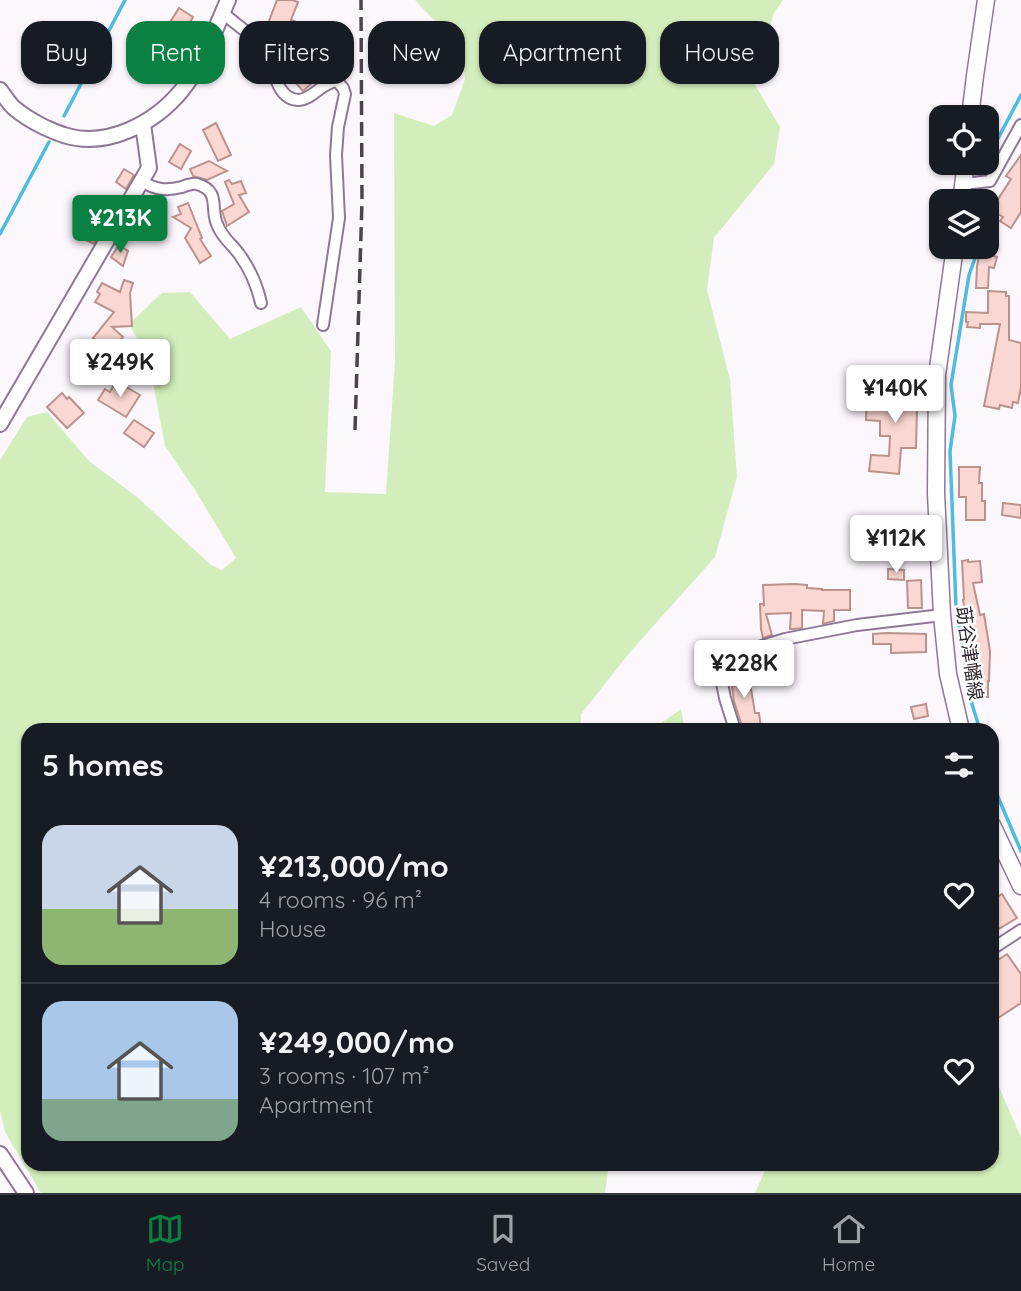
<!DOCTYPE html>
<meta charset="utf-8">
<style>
:root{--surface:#171b24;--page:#242831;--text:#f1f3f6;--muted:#9ea1a6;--line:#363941;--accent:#0b8043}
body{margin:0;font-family:Quicksand,"Noto Sans JP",sans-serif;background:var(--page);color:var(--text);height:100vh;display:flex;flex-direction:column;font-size:26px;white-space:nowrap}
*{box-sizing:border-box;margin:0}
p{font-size:23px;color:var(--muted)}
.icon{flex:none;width:38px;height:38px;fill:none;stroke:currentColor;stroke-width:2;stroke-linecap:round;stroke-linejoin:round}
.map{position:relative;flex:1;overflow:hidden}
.sheet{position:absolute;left:21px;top:723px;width:978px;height:448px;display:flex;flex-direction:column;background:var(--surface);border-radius:21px;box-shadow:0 2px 5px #0004}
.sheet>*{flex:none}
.top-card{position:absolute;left:21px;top:21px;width:980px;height:63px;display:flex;gap:14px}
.buttons{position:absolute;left:929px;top:105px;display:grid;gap:14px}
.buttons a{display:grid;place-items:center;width:70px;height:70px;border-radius:14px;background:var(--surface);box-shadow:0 2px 5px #0004;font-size:35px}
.price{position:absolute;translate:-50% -60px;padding:0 16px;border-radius:7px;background:#fff;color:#222;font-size:23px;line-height:46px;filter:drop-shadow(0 2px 4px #0008)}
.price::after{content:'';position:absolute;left:50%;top:42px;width:21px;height:16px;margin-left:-10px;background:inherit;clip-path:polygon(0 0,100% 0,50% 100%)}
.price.active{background:var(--accent);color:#fff}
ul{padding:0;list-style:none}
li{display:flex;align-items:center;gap:21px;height:175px;padding:0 21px}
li+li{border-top:2px solid var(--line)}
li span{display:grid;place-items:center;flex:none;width:196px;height:140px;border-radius:21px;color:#555}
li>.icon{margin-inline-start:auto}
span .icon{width:84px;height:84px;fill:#fffc;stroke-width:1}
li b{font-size:30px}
h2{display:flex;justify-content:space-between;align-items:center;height:84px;padding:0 21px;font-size:30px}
.tag{padding:0 24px;border-radius:21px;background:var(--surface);box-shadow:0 2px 5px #0004;font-size:24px;line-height:63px}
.tag.active{background:var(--accent);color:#fff}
.dock{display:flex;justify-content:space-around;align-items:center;height:98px;border-top:2px solid var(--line);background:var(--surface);font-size:19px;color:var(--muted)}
.dock a{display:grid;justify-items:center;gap:4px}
.dock .active{color:var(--accent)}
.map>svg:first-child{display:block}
</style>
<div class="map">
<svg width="1021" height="1193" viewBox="0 0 1021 1193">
<rect width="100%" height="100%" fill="#fcf7fd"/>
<g fill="#d3eebc">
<path d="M415,0H783L774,13L754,83L780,127L774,164L714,238L707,290L730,379L737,477L715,557L631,651L581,714V730H28V1164H609L605,1193H41L5,1132L0,1111V460L27,417L47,412L89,461L137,497L211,565L222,570L236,558L195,490L165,446L149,361L129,324L162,293L190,292L230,339L301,307L331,351L325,492L386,494L395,361L394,113L434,126L452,115L465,79L462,43L432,18Z"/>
<path d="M681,709L685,730H651Z"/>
<path d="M992,1071L1021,1137V1193H755L768,1164H992Z"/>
</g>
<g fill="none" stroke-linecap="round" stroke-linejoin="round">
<g stroke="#4dbcdf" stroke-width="3.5">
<path d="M64,116L125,0"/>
<path d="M987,159L1021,95"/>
<path d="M0,234L49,142"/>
<path d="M979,247L969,275L951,385L955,416L950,451L956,607L972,704L980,730"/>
<path d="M992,776L998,797L1021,851"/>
</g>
</g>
<g fill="#fad7d2" stroke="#bb938d" stroke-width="2">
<path d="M277,0H292L298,2L291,20L323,32L319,42L304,36L293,48L301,57L294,63L312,83L303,91L279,64L287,57L264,34Z"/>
<path d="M179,8L193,17L179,41L164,32Z"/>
<path d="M216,123L231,155L218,161L203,130Z"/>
<path d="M180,144L191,151L181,169L169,162Z"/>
<path d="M1021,155V212L1011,228L1000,221L1003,217L991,210L1011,179L1006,176Z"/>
<path d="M209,161L227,171L207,180L193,176L190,169Z"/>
<path d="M124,169L134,175L126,189L116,182Z"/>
<path d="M229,180L232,184L241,181L246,193L239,195L249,212L227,226L222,211L234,204L225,182Z"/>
<path d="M103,199L116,205L94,244L82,238Z"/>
<path d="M188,203L202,238L200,239L211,256L200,263L185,238L191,228L173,217L181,214L178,207Z"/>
<path d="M119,245L128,251L123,266L111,257Z"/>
<path d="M980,252L997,257L994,268L989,267L988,288H976L977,266Z"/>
<path d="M124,280L133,283L130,293L132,326L112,327L123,337L111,352L93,338L114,312L95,302L100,294L97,292L102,283L120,292Z"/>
<path d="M988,291L1006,292V296H1009V340L1021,343V387L1018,403L1013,402L1012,408L1000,405L999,409L984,406L1000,324H980V328L967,327L968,322H966V312L988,313Z"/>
<path d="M908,371H918L916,448H901L899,474L869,471L871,455L889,456L890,436H880V421L866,420L867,396L907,398Z"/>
<path d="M116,381L140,395L126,417L98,400L105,389L110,392Z"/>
<path d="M62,393L67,399L69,397L84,413L67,428L47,407Z"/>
<path d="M134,420L154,433L144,447L124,433Z"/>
<path d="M959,467H980L979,483H982V501H985V520H966V497H959Z"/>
<path d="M1003,503L1021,505V518L1002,515Z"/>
<path d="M968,560V562L980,561L982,582L973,583L980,615L984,614L990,651L989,681H988V697H976L975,680H970L971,661L962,618L966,617L963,600L964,599L962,561Z"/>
<path d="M888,569L904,570V580L888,579Z"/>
<path d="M921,580L922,608H908L907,581Z"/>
<path d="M795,584L807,585V588L822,589V590H850V610H834V621L823,624L824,611L802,610V628L794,629H790L791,613L766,614L772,635L763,638L761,629L760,604H763L764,606L763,585Z"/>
<path d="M887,633L926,634V652L891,653V644H873V634Z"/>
<path d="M742,664L745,684L750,683L755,713H759L761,728L743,730L734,701L732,686H734L731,666Z"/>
<path d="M926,704L928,716L914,719L911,707Z"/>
<path d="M1002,894L1017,918L992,933V900Z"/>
<path d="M1007,954L1021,974V1003L992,1022V964Z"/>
</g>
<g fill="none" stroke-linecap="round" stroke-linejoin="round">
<g stroke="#8e7995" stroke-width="14">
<g id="minor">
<path d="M223,13C235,24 260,40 267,53C274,68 276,100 299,100C313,99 322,82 337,81L343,88L345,94L338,127L336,155L339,218L323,325"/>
<path d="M141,181C156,190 166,191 182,187C187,185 192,183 197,184C221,191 210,209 217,224C222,238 231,243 239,254C250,269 257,285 261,303"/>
<path d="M963,184L990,181L1021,125"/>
<path d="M735,730L725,698L719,668L726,657L785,639L857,625L942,615"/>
<path d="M992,949L1021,930"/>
</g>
</g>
<g stroke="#8e7995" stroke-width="18">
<g id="tertiary">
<path d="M0,90C4,95 8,102 13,107C22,115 34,122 44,127C51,130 57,133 64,135C107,149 155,123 182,90C203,64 215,30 228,0"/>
<path d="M0,424L149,168L143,124"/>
<path d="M0,1154L26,1193"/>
</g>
</g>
<g stroke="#8e7995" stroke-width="19">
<g id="secondary">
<path d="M970,117L975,76L986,0"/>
<path d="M961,201L966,163"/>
<path d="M955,247L937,375L936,493L942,615L948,674L961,730"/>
<path d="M992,825L1021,886"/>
</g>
</g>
<use href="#minor" stroke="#fff" stroke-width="10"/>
<use href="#tertiary" stroke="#fff" stroke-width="14"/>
<use href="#secondary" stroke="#fff" stroke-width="16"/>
<path stroke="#4b434e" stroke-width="3.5" stroke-dasharray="14 7" stroke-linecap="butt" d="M355,430L362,201L361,0"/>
</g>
<g text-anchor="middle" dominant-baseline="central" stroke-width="5" stroke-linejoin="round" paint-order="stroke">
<g font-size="19" fill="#302733" stroke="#fff">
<text transform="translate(970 653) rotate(82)">莇谷津幡線</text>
</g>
</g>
</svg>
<div class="buttons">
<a><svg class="icon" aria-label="locate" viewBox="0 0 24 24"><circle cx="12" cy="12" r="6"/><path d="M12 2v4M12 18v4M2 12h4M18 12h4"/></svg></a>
<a><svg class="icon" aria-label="layers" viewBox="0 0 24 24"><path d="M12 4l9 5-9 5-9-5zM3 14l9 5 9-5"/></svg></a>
</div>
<b class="price active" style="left:120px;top:255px">¥213K</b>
<b class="price" style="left:120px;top:399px">¥249K</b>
<b class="price" style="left:895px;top:425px">¥140K</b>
<b class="price" style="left:896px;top:575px">¥112K</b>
<b class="price" style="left:744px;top:700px">¥228K</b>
<div class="top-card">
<a class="tag">Buy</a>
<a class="tag active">Rent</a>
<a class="tag">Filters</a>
<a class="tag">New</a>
<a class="tag">Apartment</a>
<a class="tag">House</a>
</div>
<section class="sheet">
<h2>5 homes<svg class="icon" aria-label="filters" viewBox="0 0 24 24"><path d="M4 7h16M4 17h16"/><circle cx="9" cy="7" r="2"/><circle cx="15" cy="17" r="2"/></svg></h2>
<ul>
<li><span style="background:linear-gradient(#c9d6e8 60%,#8fb573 0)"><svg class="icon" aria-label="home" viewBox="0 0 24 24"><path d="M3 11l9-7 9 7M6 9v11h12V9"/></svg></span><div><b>¥213,000/mo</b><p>4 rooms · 96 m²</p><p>House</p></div><svg class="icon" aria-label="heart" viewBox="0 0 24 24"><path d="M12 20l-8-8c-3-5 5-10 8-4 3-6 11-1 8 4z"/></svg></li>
<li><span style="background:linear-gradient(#a9c7e8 70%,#7fa58c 0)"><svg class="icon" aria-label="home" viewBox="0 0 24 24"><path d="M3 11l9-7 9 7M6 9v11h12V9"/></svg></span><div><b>¥249,000/mo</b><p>3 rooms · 107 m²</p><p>Apartment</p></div><svg class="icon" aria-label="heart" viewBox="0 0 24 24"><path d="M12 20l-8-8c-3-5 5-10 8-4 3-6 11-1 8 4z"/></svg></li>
</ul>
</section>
</div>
<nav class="dock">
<a class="active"><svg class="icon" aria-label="map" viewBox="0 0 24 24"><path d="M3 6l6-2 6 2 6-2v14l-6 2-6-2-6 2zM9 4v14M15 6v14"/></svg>Map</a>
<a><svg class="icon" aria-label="saved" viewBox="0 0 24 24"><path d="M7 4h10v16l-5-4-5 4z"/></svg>Saved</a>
<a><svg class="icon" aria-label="home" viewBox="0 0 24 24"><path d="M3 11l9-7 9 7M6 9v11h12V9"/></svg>Home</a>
</nav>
